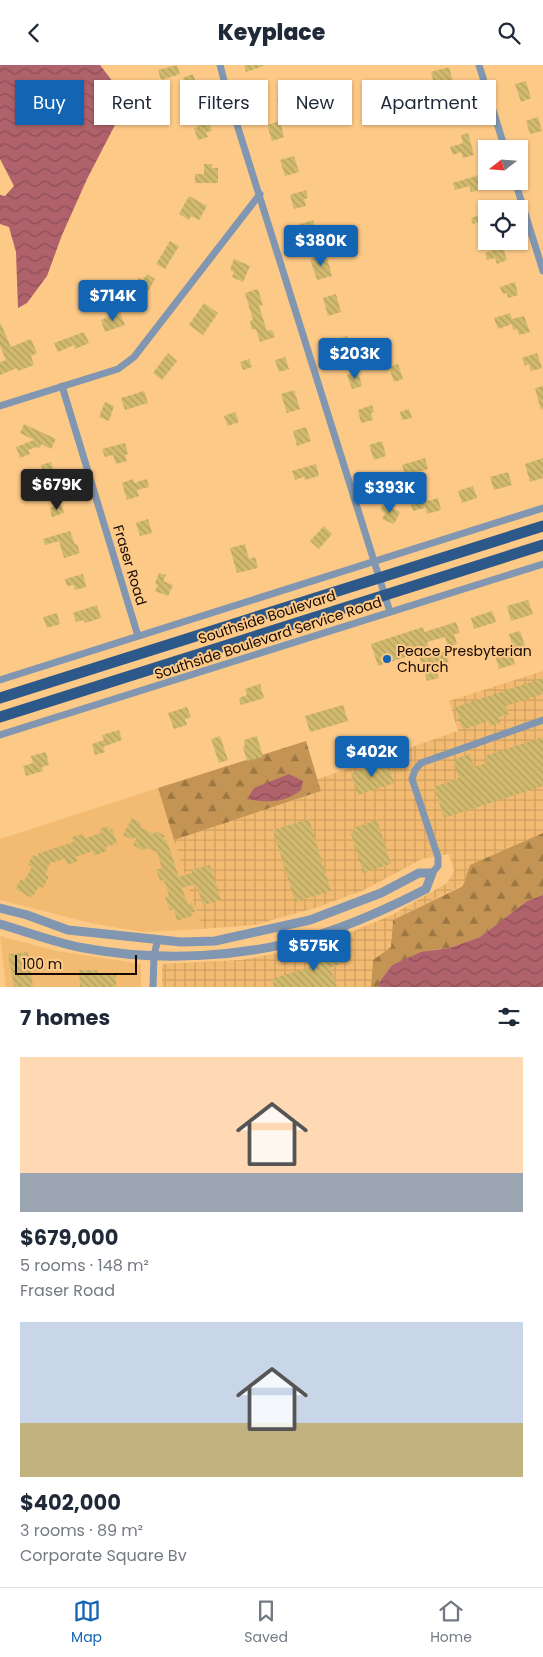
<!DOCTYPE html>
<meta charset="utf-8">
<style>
:root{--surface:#fff;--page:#f6f6f7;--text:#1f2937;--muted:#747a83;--line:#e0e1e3;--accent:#1364b3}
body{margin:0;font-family:Poppins,sans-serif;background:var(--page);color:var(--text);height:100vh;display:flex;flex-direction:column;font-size:19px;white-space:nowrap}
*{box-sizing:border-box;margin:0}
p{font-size:16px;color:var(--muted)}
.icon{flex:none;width:28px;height:28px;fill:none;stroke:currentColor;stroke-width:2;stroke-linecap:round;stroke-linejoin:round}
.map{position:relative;height:922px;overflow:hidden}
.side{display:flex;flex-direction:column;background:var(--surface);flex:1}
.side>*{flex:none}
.hud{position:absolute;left:15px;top:15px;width:514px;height:45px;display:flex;gap:10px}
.needle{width:32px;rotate:253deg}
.fabs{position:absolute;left:478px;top:75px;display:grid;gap:10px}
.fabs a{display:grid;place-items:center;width:50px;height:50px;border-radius:0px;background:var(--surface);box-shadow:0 1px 4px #0004;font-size:25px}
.scale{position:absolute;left:15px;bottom:12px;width:122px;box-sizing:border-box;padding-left:5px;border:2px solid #160800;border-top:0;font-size:14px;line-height:18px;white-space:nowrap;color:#160800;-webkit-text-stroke:4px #fcc987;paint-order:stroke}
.price{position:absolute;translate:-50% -42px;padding:0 11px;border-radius:5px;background:var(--accent);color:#fff;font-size:16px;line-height:32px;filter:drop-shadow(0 1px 2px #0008)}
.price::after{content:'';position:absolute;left:50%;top:30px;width:15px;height:11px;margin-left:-8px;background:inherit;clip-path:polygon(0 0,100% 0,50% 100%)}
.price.current{background:#222;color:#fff}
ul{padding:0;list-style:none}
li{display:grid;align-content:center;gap:10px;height:265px;padding:0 20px}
li span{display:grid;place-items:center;height:155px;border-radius:0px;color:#555}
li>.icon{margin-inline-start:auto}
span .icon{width:90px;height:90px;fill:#fffc;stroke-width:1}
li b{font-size:21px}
h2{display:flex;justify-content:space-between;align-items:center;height:60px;padding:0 20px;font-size:21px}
.tag{padding:0 18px;border-radius:0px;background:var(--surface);box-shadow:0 1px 4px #0004;font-size:18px;line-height:45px}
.tag.current{background:var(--accent);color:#fff}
header{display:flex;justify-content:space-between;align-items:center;height:65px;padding:0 20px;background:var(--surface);font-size:22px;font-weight:800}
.menu{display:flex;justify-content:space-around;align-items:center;height:70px;border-top:1px solid var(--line);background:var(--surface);font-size:14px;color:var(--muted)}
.menu a{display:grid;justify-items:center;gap:2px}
.menu .current{color:var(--accent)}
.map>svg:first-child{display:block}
</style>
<header><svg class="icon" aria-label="back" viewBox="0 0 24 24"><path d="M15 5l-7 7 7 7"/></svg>Keyplace<svg class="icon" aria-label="search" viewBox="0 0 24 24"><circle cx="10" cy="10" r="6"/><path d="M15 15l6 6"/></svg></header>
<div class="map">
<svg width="543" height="922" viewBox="0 0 543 922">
<defs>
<pattern id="industrial-grid" width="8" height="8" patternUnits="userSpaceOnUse" patternTransform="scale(1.25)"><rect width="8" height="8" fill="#f3bb72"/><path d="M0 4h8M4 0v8" fill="none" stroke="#d09f61"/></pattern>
<pattern id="forest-firs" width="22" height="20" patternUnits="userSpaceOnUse" patternTransform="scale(1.25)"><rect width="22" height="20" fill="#c39454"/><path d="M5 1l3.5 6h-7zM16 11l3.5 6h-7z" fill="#9d7743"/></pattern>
<pattern id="water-waves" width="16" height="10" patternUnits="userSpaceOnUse" patternTransform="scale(1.25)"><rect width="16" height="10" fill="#af626b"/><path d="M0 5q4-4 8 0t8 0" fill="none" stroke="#8d4f56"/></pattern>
<pattern id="building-back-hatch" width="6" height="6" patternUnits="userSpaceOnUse" patternTransform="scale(1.25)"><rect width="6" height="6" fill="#d1ba6e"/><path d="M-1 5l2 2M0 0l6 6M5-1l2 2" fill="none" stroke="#b39e5e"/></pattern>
</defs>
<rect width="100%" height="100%" fill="#fcc987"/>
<g fill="#f3bb72">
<path d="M158,723L202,864L143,867L95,859L0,835V774Z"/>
<path d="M0,871L57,886L141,899V922H6Z"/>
</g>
<path fill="url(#industrial-grid)" d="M543,606V768L471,800L463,820L393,855L391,882L373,895L371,922H162V899L241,895L290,886L337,873L392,850L447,818L454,806L449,789L422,794L364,825L315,843L254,860L202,864L174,775L321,726L318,714L458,666L449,636Z"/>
<g fill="url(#forest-firs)">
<path d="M306,676L321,726L174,775L158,723Z"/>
<path d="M543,768V830L527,836L480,872L449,883L433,885L392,900L380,916V922H371L373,895L391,882L393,855L463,821L470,800Z"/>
</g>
<g fill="url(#water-waves)">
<path d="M0,0H100L120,26L115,60L87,114L62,170L47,211L27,238L18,243L16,187L9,162L0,159V130L5,131L14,121L0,94Z"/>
<path d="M289,709L303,716L301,725C284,738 268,738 247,734L254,723Z"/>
<path d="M543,830V922H380V916L392,900L421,887L449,883L480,872L527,836Z"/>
</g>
<g fill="url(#building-back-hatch)">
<path d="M177,0L180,9L161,15L158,5Z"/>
<path d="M244,0H263V1L246,7Z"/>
<path d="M449,2L453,17L438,22L437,17L434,18L431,7Z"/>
<path d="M193,9L201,32L185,37L182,29L188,27L183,13Z"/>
<path d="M526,16L531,33L521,37L515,19Z"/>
<path d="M304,28L306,34L279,43L277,33L289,29L290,34Z"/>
<path d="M455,33L460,51L443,56L440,45L435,47L433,40Z"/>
<path d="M393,34L396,44L385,47L382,38Z"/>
<path d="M207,51L212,66L206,67L208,72L198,75L194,63L198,62L195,55Z"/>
<path d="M538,52L542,66L530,69L526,56Z"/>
<path d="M280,56L284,72L272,76L267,60Z"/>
<path d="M468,68L474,90L463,93L461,87L453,90L450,82L463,78L461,70Z"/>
<path d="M294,91L299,107L285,111L280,95Z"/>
<path d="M204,99H212V103H218V118H195V109H204Z"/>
<path d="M485,108L486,115L482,117L484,124L471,127L469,121L455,125L453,118Z"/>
<path d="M306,125L308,133L304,134L306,141L294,144L290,130Z"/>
<path d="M189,131L207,141L199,155L191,151L189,155L179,149Z"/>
<path d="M486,148V155L473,159L471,153Z"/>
<path d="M313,155L320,177L305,182L298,160Z"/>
<path d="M344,168L347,177L325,183L322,175Z"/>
<path d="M170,176L179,181L165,204L156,199Z"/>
<path d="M503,182L507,195L497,199L495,193L487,195L485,188Z"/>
<path d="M326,189L332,211L317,215L310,194Z"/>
<path d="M234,194L250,201L243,217L232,212L234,207L230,205Z"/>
<path d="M147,209L155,214L143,235L134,230L138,223L134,221L139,213L143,215Z"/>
<path d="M515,217L518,230L508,233L507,228L503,229L500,222Z"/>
<path d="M258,224L263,240L259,241L267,266L272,265L275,272L260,277L256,264L252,265L250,256L253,255L245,228Z"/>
<path d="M336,229L341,247L328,251L323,233Z"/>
<path d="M204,238L218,248L203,270L189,260Z"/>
<path d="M120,247L125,260L105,267L101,255Z"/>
<path d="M510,248L512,254L524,251L530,267L519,270L517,264L513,265L512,259L498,264L494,253Z"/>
<path d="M0,257L11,282L31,274L37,288L31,291L34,300L18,306L17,303L0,310V297L6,295L0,281Z"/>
<path d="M84,267L89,278L75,284L74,280L58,287L54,278Z"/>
<path d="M347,271L351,284L340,288L336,274Z"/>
<path d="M168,288L177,296L162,315L153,308Z"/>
<path d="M537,288L542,303L531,306L529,299L525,301L522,293Z"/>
<path d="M285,292L289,304L279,307L275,295Z"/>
<path d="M249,294L252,302L243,305L240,297Z"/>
<path d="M398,299L403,314L394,317L389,302Z"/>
<path d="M358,307L362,321L352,324L347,310Z"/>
<path d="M543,321V344L541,345L535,323Z"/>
<path d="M294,325L300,344L287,348L281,329Z"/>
<path d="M144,326L148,338L125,345L121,333Z"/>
<path d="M105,337L114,341L109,356L99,352Z"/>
<path d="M372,340L374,347L371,348L373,355L361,358L358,345Z"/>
<path d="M409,344L412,353L402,355L400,347Z"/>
<path d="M235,347L239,357L228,361L224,351Z"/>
<path d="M24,359L56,374L51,384L41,379L40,383L37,382L28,385L30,389L20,393L16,382L34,375L20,368Z"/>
<path d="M306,362L311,376L297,381L293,366Z"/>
<path d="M382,376L386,391L374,395L369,380Z"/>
<path d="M125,378L128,389L125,390L127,396L116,399L113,390L105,392L102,384Z"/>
<path d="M425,393L428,404L414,408L425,443L413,446L405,420L408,419L402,400Z"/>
<path d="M543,393V413L530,417L525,399Z"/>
<path d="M51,397L58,421L42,426L43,431L32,435L30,426L40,423L38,414L45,412L41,400Z"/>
<path d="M316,399L319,411L305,415L304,412L295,415L292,406Z"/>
<path d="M508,407L512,420L494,425L490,412Z"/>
<path d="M133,414L134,418L147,414L149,422L137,425L139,431L127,435L122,418Z"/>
<path d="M473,421L477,433L462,438L458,426Z"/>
<path d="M438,433L441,445L427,449L424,437Z"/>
<path d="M61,439L64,448L52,452L50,443Z"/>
<path d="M383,439L400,447L394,459L382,454L385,448L380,445Z"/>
<path d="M148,454L152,468L140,471L136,458Z"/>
<path d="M324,461L332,469L319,484L310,476Z"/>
<path d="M70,466L75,480L77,479L80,488L64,493L59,476L45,480L43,474Z"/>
<path d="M245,479L249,494L255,492L258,503L237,508L230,483Z"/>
<path d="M159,508L166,510L163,516L173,520L168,531L155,526L158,520L155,518Z"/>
<path d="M83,509L86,522L75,525L74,520L67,521L65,514Z"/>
<path d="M528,535L533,549L511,556L507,541Z"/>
<path d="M97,540L101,553L85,558L84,555L76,557L73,548Z"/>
<path d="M492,546L496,557L474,564L471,553Z"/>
<path d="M57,548L60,559L47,563L43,552Z"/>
<path d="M456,557L460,568L454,569L457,579L448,582L445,572L427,577L432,590L445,586L449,597L435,601L439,613L427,616L418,588L378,601L371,579L423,562L424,567Z"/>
<path d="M520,566L528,590L516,593L509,569Z"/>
<path d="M511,588L515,599L499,604L496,593Z"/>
<path d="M543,613V629L506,641L509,649L499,652L500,658L490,661L488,656L463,665L455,642Z"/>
<path d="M260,619L264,633L241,640L239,633L247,630L245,624Z"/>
<path d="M343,640L348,656L310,667L305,651Z"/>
<path d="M187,642L191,652L185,654L187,660L174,664L168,648Z"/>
<path d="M119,665L122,675L103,682L105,687L95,690L92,679L104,675L102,670Z"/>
<path d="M220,671L228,695L219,698L211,674Z"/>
<path d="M257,671L263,692L247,696L243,682L245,681L244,675Z"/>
<path d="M543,672V721L444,753L434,722L459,713L453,695L470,689L474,702L487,698L485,691Z"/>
<path d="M46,687L49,700L42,702L43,706L26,711L23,701L33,698L31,691Z"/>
<path d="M387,696L394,718L358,730L351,708Z"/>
<path d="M132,753L141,758L140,762L154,769L156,766L165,771L163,774L167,776L179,812L192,808L191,805L210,800L221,835L203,840L196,819L182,823L188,840L192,838L195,847L191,848L192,851L177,856L174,844L170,846L165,832L169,831L164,815L160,816L156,805L162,803L157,787L146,783L144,786L133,780L137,772L131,774L123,770Z"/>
<path d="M309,754L331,826L295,837L273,765Z"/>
<path d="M377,755L391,799L363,808L351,769L356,762Z"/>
<path d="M108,761L109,765L112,764L117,778L106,782L107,786L94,791L93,786L76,792L78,796L67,800L65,794L50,798L45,810L49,812L43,823L39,821L32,833L15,824L21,814L24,816L32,802L28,800L33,790L37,792L39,788L74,777L72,772L83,769L85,773L101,768L100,764Z"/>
<path d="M340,882L345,897L330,903L337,922H274L272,914L310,902L308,894Z"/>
<path d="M28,887L33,922H14L8,889Z"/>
<path d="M79,905H97L98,909H116V922H80Z"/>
</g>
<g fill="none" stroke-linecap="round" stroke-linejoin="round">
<g stroke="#8196b0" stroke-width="7">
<path d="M220,0L228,31L390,547"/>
<path d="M479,0L505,84"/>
<path d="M515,116L543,206"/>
<path d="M62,321L138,571"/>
<path d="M0,341L118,304L134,292L260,129"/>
<path d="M0,615L543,443"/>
<path d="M0,670L543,499"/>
<path d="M432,808L438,801V792L412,714L415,705L421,698L543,655"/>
<path d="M153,922L154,890L158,874"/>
</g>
<path stroke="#8196b0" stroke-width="9" d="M0,843L27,850L68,865L181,877L215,876L310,855L381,828L419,808H432L426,824C391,842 356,858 318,870C246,893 158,897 84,883C56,878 28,867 0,859"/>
<g stroke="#2d598a" stroke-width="11">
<path d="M0,633L543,461"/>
<path d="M0,652L543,480"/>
</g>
</g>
<circle fill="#1364b3" stroke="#fcc987" stroke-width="2" cx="387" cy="594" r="5"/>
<g text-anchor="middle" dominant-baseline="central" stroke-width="4" stroke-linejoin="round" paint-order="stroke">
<g font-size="14" fill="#160800" stroke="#fcc987">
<text transform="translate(130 500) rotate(73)">Fraser Road</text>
<text transform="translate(267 552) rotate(-18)">Southside Boulevard</text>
<text transform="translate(268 573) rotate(-18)">Southside Boulevard Service Road</text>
</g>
<g font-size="14" fill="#160800" stroke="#fcc987" text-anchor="start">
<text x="397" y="586">Peace Presbyterian<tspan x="397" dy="16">Church</tspan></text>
</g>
</g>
</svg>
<div class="fabs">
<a><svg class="needle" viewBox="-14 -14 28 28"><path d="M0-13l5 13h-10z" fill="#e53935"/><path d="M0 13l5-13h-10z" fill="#747a83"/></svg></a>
<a><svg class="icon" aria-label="locate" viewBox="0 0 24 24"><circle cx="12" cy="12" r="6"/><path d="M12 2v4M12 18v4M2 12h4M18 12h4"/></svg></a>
</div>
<div class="scale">100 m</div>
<b class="price" style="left:321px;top:202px">$380K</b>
<b class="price" style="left:113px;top:257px">$714K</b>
<b class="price" style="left:355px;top:315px">$203K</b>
<b class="price current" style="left:57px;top:446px">$679K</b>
<b class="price" style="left:390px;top:449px">$393K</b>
<b class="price" style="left:372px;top:713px">$402K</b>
<b class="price" style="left:314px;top:907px">$575K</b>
<div class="hud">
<a class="tag current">Buy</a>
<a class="tag">Rent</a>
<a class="tag">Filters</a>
<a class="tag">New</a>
<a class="tag">Apartment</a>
</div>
</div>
<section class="side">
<h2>7 homes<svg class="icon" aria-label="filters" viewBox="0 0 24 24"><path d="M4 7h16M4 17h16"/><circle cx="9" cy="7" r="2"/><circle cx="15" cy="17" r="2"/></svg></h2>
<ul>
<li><span style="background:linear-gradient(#ffd9b3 75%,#9aa5b1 0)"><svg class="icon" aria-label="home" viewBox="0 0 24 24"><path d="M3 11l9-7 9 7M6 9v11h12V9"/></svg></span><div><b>$679,000</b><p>5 rooms · 148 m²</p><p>Fraser Road</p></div></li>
<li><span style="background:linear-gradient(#c9d6e8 65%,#c2b280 0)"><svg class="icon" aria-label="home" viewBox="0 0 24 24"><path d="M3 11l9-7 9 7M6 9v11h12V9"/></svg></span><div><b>$402,000</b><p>3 rooms · 89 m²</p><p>Corporate Square Bv</p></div></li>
</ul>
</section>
<nav class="menu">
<a class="current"><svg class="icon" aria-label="map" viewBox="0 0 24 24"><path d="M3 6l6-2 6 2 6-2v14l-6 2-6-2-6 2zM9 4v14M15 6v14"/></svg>Map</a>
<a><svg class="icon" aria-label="saved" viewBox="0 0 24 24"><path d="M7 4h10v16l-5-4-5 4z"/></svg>Saved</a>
<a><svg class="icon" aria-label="home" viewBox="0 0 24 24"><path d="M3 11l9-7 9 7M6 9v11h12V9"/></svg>Home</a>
</nav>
